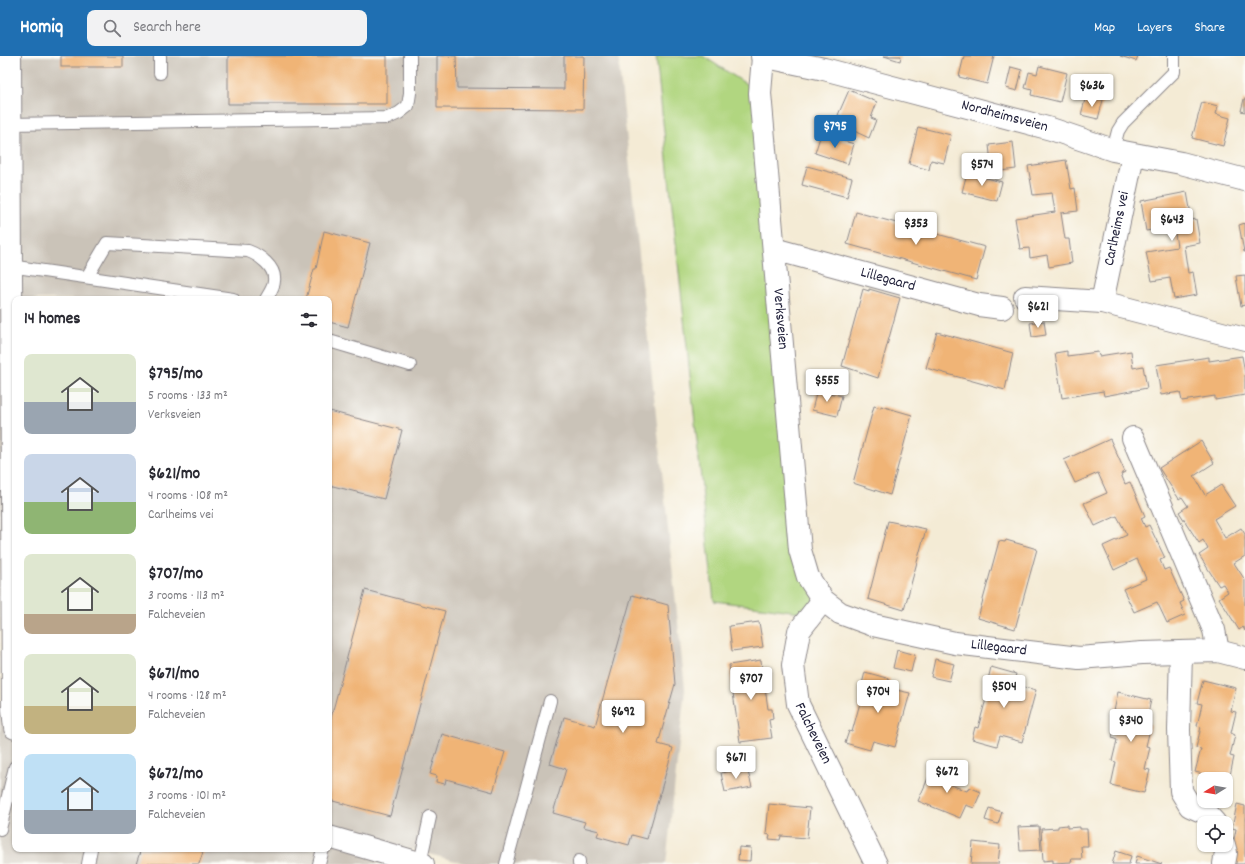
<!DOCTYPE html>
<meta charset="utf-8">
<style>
:root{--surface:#fff;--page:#f2f2f3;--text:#2b2b33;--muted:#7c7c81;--accent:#1f6fb2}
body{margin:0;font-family:Dekko,sans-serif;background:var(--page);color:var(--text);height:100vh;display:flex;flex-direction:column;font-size:15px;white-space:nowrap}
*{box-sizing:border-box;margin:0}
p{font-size:13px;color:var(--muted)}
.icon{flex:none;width:22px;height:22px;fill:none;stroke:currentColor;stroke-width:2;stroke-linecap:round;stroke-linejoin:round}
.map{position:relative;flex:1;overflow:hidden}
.side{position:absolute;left:12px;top:240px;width:320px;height:556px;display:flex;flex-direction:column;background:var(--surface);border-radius:8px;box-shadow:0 1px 3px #0004}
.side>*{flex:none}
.needle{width:26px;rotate:259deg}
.controls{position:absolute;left:1197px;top:716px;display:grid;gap:8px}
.controls a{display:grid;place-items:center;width:36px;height:36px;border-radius:8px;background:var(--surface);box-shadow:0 1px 3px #0004;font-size:20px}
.price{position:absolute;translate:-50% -34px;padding:0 9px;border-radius:4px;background:#fff;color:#222;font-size:13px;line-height:26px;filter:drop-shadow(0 1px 2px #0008)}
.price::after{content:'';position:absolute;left:50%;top:24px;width:12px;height:9px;margin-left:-6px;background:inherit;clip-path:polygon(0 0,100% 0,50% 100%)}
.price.active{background:var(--accent);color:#fff}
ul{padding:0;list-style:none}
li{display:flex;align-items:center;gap:12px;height:100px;padding:0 12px}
li span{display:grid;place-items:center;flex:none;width:112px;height:80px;border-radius:8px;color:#555}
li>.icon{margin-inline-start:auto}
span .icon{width:48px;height:48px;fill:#fffc;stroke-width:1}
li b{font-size:17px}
h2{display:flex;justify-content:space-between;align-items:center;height:48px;padding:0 12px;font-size:17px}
header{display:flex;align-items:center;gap:24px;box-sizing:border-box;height:56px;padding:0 20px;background:var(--accent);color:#fff}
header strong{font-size:19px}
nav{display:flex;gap:22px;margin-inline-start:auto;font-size:14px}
.search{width:280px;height:36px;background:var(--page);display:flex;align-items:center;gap:10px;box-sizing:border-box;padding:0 14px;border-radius:8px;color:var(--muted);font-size:15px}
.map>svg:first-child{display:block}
</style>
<header>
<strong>Homiq</strong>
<div class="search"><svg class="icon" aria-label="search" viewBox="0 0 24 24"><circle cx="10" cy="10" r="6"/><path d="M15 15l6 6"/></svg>Search here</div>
<nav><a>Map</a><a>Layers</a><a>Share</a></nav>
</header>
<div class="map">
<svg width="1245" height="808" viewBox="0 0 1245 808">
<rect width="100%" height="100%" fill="#fdfcf7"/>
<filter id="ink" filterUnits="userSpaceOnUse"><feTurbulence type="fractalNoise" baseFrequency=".025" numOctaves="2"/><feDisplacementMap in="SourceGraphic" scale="8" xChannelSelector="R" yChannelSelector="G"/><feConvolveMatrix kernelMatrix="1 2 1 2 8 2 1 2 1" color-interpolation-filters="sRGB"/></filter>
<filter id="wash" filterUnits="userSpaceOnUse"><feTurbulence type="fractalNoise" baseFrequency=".012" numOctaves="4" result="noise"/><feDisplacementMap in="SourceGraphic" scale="16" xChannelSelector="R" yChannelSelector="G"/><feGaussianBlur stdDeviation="0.9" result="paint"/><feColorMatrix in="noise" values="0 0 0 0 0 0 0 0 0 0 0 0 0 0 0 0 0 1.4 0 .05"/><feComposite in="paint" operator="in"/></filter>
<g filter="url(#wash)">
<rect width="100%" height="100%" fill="#f4ebd5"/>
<path fill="#cac3b8" d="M0,0H618L685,633L666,808H467L399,790L394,808H0V662L15,572V793H329V243H15V488H0Z"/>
<path fill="#b1d680" stroke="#6a7c5e" d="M656,0H703L760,37L800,494L823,544L800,556L714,545Z"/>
<g id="blocks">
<g fill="#f0b476">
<rect x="61" y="0" width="62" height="11"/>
<rect x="228" y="0" width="159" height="48"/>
<path d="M437,0H456L457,32L564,33V0H584L583,53L437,52Z"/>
<path d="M884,0H901L900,5Z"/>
<path d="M964,0H994L987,28L959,21Z"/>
<path d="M1120,0H1138L1136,5Z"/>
<path d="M1039,10L1067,17L1060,46L1031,39L1032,34L1025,32L1029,16L1037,18Z"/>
<path d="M1011,11L1022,14L1017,35L1006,32Z"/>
<path d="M849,34L877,46L871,62L876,64L869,82L856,76L857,73L847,69L849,63L838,59Z"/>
<path d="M1086,40L1103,44L1098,63L1081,59Z"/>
<path d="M1244,43H1245V56L1241,55Z"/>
<path d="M1202,46L1218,50L1216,58L1230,62L1223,90L1192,82Z"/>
<path d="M918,71L951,79L944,107L931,104L929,114L909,108Z"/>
<path d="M821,78L854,88L848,108L815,97Z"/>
<path d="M1013,86L1016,113L992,116L989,89Z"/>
<path d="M1066,104L1071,133L1075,132L1078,155L1061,157L1065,183H1069L1072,207L1049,211L1047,199L1030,202L1029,192L1020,193L1015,162L1055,156L1052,137L1033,139L1028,110Z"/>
<path d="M807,110L852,122L847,141L802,129Z"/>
<path d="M967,117L1002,126L997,145L962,136Z"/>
<path d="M1187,136L1192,164L1196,163L1200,187L1184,190L1188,217L1193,216L1197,239L1174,243L1170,222L1152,225L1146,196L1177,191L1174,170L1146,175L1141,145Z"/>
<path d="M856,156L985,191L976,224L847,188Z"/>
<path d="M1245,167V196H1244L1239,169Z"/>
<path d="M324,175L370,187L348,271L329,266V243H306L314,213H316Z"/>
<path d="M1245,219V249L1241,250L1236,220Z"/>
<path d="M863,233L869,235V233L900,242L878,322L842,310Z"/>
<path d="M1044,265L1046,279L1032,281L1030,267Z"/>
<path d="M937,276L1013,297L1005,334L926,312Z"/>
<path d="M1067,295V300L1098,296L1099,300L1131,295L1133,312L1143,310L1147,332L1104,340L1103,335L1062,342L1055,297Z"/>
<path d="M1242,300L1245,317V339L1215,344V340L1182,345L1180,336L1161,339L1156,309L1209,301V305Z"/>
<path d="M817,334L842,340L837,360L812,354Z"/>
<path d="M874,350L881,352V350L912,359L890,439L853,427Z"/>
<path d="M329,355L402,374L384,443L329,429Z"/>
<path d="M1110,383L1125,416L1121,418L1125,428L1130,426L1145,460L1141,462L1145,471L1149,469L1165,502L1160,504L1164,514L1169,512L1184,545L1180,547L1185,559L1167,567L1157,546L1134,556L1123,533L1146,523L1142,513L1137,503L1114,514L1103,490L1127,479L1117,460L1095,470L1084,447L1107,437L1098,417L1075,427L1064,404Z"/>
<path d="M1201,385L1214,407L1194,420L1205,439L1221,429L1235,450L1214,463L1225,482L1241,472L1245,478V500L1234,507L1245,524V575L1243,571L1239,574L1219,542L1228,536L1223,528L1219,530L1199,499L1208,493L1203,484L1199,487L1179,456L1188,450L1182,441L1179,443L1159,412Z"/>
<path d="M888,465L926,473L904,554L868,543Z"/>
<path d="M1006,484L1037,493L1015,573L978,562L999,485L1005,486Z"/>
<path d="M365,534L445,555L390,760L329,744V669Z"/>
<path d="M632,539L668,549L675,628L658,688L673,692L647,783L632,779L629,789L597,780L599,775L583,771L585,766L553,757L566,713L550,708L564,661L595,670Z"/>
<path d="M759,566L763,591L732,595L729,570Z"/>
<path d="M897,594L915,599L911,616L893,612Z"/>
<path d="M935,603L954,608L949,625L931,621Z"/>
<path d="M761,604L762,613L766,612L768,624H764L768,653H772L773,663L769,664L772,682L740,686L729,609Z"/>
<path d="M991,611L1016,618L1013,628L1036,634L1022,686L1000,680L997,690L972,683L975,671L978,672L991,625L988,624Z"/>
<path d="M865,616L890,623L887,632L910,637L895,691L873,685L870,694L845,687L849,675L852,676L865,629L862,628Z"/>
<path d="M1203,624L1236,632L1231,655L1236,656L1231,677L1235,679L1230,700L1234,701L1229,724L1195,716L1201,693L1196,692L1201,671L1197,670L1202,648L1197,647Z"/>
<path d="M1118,636L1151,644L1146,667L1151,669L1146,690L1150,691L1145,713L1150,714L1144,737L1111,729L1116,706L1112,705L1117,684L1112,682L1117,661L1113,660Z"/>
<path d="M442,678L505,696L493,736L446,723L445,728L436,726L437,720L430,718Z"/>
<path d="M933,711L955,720L951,729L967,735L969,731L981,736L974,752L966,749L960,762L918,745Z"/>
<path d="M747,712L752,731L725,736L721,717Z"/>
<path d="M769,748L810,752L807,782L781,780L780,784L769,783L770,779L766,778Z"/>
<path d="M1237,748L1245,750V808H1233L1232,794L1236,773L1232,772Z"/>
<path d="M989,752L1002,756L998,768L985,764Z"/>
<path d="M1067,769V772L1080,771V773H1087L1088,790H1081L1082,803H1071L1072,806L1053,807V804L1043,805L1041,773L1058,772V770Z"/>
<path d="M1039,770L1041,794L1020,795L1018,771Z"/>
<path d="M973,786L1000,789L998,808H971Z"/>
<path d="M739,791L751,792L750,805L738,804Z"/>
<path d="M141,793H196L203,796L199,808H136Z"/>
<path d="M1116,795L1131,800L1129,808H1112Z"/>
<path d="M1137,800L1162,808H1135Z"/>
</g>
</g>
</g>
<g filter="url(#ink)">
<use href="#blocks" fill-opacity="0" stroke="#8b8688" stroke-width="1"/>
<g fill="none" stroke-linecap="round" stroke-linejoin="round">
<g stroke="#8b8688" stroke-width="14">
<g id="lane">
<path d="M160,17V0"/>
<path d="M9,68L388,62L399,57L408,50L410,37V0"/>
<path d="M1113,94L1118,75L1123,67L1174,16V0"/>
<path d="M10,210L233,243"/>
<path d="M87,221L107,187L248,195C259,199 276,211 274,225C274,231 269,238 266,243"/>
<path d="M329,285L410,309"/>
<path d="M0,773L15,711"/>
<path d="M420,807L430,761"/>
<path d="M88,808L91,793"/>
<path d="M319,808L323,793"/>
<path d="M506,808L550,645"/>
<path d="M579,808V805"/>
</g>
</g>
<g stroke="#8b8688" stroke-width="24">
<g id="street">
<path d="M10,0L13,653L15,672"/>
<path id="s1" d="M762,0L824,13L1051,73L1113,94L1181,107L1245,124"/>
<path id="s2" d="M763,1L760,37L800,494L808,521L823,544L840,557L873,569L955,587L1079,602L1142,597L1218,595L1245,602"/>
<path id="s3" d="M774,193L979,249L1002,252"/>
<path id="s4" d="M1025,241L1102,246L1133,99"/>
<path d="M1102,246L1245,283"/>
<path d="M1133,382L1214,574L1218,595"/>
<path id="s5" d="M823,544L799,575L793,609L798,648L876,808"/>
<path d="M1181,596L1179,674L1181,735L1190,750L1206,757L1215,767"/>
<path d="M329,781L423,808"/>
<path d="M1224,808L1226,797L1224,789"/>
</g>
</g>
<use href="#lane" stroke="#fff" stroke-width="12"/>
<use href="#street" stroke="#fff" stroke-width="22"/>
</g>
</g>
<g text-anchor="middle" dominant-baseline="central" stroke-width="4" stroke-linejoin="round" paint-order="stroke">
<g font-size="15" fill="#22223b" stroke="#fdfcf7">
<text stroke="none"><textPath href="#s1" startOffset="250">Nordheimsveien</textPath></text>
<text stroke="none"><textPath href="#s4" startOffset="152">Carlheims vei</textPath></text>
<text stroke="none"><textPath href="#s3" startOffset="118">Lillegaard</textPath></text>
<text stroke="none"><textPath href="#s2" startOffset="263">Verksveien</textPath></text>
<text stroke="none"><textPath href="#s2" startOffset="735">Lillegaard</textPath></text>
<text stroke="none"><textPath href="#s5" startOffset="146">Falcheveien</textPath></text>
</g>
</g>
</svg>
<div class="controls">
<a><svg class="needle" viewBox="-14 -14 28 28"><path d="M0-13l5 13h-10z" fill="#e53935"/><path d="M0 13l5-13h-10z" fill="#7c7c81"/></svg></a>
<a><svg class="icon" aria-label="locate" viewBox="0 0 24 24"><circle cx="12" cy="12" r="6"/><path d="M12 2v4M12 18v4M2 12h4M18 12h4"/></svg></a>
</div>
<b class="price" style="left:1092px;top:52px">$636</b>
<b class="price active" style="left:835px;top:93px">$795</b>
<b class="price" style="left:982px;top:131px">$574</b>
<b class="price" style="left:1172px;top:186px">$643</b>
<b class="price" style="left:916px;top:190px">$353</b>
<b class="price" style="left:1038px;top:273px">$621</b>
<b class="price" style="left:827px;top:347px">$555</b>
<b class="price" style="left:751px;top:645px">$707</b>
<b class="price" style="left:1004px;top:653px">$504</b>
<b class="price" style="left:878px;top:658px">$704</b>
<b class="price" style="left:623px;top:678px">$692</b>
<b class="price" style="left:1131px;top:687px">$340</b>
<b class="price" style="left:736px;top:724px">$671</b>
<b class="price" style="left:947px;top:738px">$672</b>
<section class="side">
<h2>14 homes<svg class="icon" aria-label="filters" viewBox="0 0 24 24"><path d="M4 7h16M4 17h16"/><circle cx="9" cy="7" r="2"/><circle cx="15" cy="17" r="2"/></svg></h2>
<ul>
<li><span style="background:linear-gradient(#dfe7d0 60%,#9aa5b1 0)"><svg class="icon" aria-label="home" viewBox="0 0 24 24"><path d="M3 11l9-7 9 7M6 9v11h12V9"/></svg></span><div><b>$795/mo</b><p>5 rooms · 133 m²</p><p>Verksveien</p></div></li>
<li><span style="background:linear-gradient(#c9d6e8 60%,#8fb573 0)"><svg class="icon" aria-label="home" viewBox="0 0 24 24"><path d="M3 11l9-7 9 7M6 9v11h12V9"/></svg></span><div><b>$621/mo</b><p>4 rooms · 108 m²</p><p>Carlheims vei</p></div></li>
<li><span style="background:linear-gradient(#dfe7d0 75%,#b9a48a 0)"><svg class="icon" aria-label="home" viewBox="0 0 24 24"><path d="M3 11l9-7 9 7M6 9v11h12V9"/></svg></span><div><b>$707/mo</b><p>3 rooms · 113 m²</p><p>Falcheveien</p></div></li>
<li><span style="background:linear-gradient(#dfe7d0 65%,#c2b280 0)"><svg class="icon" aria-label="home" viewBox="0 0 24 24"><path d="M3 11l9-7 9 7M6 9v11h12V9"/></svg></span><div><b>$671/mo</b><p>4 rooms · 128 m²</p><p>Falcheveien</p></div></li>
<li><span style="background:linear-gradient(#bfe0f5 70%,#9aa5b1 0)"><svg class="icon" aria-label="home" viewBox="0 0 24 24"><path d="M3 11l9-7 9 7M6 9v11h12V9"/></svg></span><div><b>$672/mo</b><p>3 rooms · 101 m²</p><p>Falcheveien</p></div></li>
</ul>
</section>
</div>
